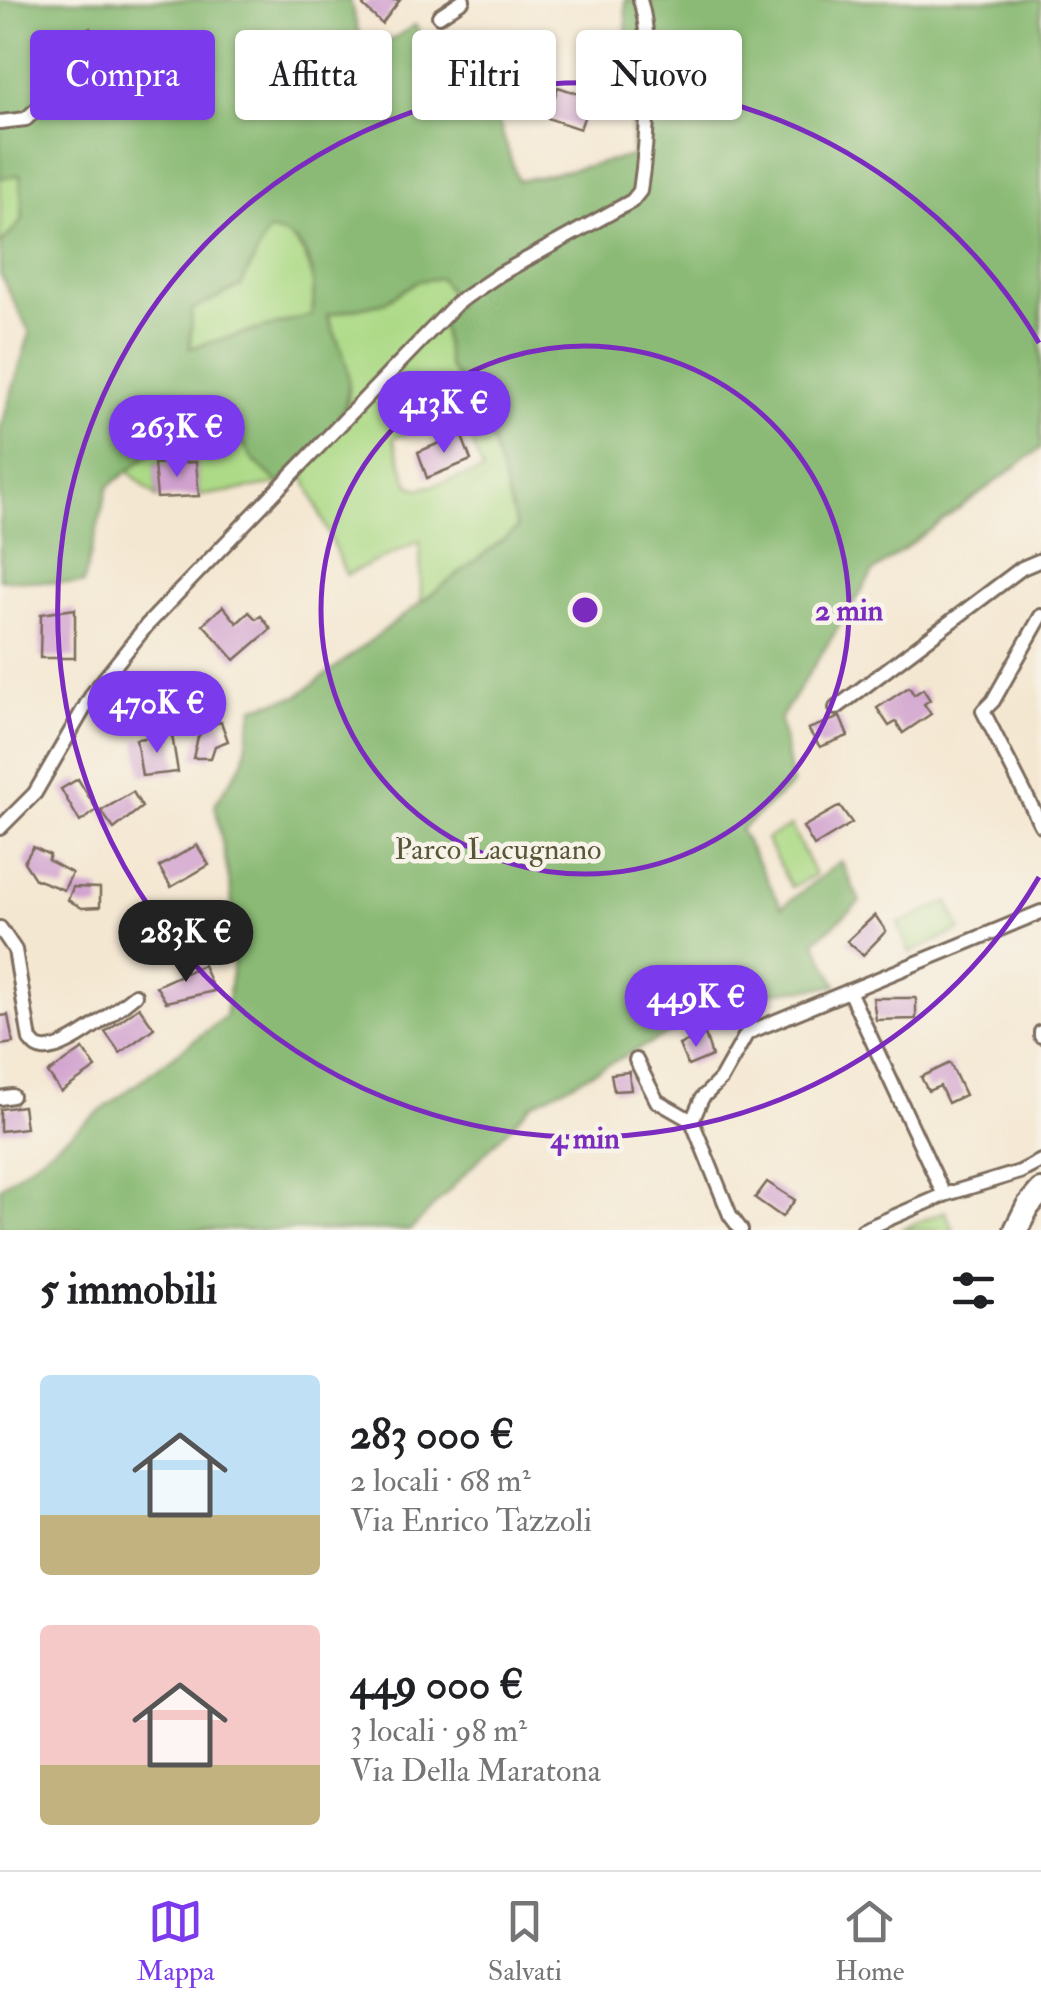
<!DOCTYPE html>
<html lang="it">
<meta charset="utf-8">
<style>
:root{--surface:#fff;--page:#f6f6f6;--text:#202124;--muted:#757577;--line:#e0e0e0;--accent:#7c3aed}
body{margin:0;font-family:"IM FELL Double Pica",serif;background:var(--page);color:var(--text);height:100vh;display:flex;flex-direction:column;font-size:38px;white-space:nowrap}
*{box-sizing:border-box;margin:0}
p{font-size:32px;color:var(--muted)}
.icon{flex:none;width:55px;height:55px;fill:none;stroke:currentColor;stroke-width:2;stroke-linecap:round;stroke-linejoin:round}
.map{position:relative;height:1230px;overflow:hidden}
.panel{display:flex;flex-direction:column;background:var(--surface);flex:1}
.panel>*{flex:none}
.banner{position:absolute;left:30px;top:30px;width:982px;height:90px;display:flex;gap:20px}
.price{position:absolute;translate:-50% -85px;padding:0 22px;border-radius:35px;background:var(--accent);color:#fff;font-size:32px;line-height:65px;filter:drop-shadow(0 2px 5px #0008)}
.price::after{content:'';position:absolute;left:50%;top:60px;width:30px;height:22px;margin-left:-15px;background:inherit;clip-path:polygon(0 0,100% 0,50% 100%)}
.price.current{background:#222;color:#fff}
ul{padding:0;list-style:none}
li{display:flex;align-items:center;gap:30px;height:250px;padding:0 40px}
li span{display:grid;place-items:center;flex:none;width:280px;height:200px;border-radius:10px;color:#555}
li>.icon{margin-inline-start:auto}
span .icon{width:120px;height:120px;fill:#fffc;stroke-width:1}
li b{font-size:42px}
h2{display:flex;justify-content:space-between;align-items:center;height:120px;padding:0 40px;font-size:42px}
.chip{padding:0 35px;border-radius:10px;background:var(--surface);box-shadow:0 2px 8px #0004;font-size:35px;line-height:90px}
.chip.current{background:var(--accent);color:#fff}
.menu{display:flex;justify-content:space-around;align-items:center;height:140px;border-top:2px solid var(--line);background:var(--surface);font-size:28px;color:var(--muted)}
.menu a{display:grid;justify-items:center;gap:5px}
.menu .current{color:var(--accent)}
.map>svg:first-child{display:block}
</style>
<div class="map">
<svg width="1041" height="1230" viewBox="0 0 1041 1230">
<rect width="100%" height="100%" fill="#f7f3e8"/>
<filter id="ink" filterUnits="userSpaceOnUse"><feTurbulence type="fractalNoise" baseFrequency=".01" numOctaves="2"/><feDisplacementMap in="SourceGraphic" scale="20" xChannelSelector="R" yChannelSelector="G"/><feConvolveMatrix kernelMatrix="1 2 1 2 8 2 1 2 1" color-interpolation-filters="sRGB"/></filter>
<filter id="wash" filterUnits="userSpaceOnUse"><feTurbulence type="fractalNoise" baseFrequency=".0048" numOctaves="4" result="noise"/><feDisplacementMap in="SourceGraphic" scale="40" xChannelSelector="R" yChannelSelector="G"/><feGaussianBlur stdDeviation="2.25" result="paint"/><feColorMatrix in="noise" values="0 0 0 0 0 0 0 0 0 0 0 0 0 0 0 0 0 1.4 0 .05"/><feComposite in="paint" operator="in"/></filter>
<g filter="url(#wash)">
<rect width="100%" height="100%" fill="#f4e7d1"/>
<g fill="#adda87" stroke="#748252" stroke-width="2.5" fill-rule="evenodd">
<path d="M20,174L23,219L0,245V178Z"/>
<path d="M283,230C311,253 317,280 312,315L190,348L192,310L241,286L267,231Z"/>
<path d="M441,278L457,303L449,366L483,410L517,529L421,603L420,541L346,575L299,464C312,451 336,434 344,417C358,383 339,346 328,315L385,302L417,281ZM462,416L483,471L420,489L409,485L393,438Z"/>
<path d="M228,416L253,460L280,484L199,496L196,462L155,464L157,498L128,471L185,426L196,445Z"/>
<path d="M791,826L815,875L791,887L766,839Z"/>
<path d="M948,902L961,930L910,953L898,924Z"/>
<path d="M945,1211L954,1230H900Z"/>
</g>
<path fill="#8aba74" stroke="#627249" stroke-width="2.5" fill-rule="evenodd" d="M0,0H350L365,56L415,25L447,72L491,99L518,181L633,156L625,0H1041V448L874,571L780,719L792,785L740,830L782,907L841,861L860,902L815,941L837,986L743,995L532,1104L411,1230H0V1187L225,1017L235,952L231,891L215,804L243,762L254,707L298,696L517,529L483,410L449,367L441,321L457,303L440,278L417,281L385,302L327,315C334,334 346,355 348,375C353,424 310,452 280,484L253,460L228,416L196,446L184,427L108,487L83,584L0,579V430L30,333L0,274V245L23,219L20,175L0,178ZM268,231C313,235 317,279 312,315L190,348L192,310L241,286Z"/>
<g id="blocks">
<g fill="#d1a2cf">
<path d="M368,0H400L382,24L363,6Z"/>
<path d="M90,28L101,47L89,57L69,42Z"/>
<path d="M558,87L591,98L580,129L547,118Z"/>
<path d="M461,434L471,460L427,478L418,452Z"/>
<path d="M196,462L199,496L157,498L154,464Z"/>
<path d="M223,606L237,623L249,612L256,619L261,616L271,629L235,660L203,624Z"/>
<path d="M75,609V658H40L41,614Z"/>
<path d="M909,687L914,695L923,689L930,700L924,704L931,714L903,733L896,722L889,726L877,708Z"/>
<path d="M840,717L848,736L820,747L808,729Z"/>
<path d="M221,722L228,741L215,746L211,758H193L198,737L206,726Z"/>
<path d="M172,735L178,772L142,776L136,739Z"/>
<path d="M78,779L97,810L80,822L61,789Z"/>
<path d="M133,792L142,807L114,829L101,811Z"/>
<path d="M840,806L852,823L814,846L803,827Z"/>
<path d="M197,845L209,865L171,887L159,867Z"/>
<path d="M33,847L50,855L48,860L72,873L64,890L35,879L24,862Z"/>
<path d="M73,887L100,888V907L82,908L68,900Z"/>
<path d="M875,915L886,931L863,955L847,941Z"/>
<path d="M203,965L214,991L166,1002L156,986Z"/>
<path d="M873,998H916V1019L876,1020Z"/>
<path d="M139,1007L154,1028L120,1053L105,1032Z"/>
<path d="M8,1015L13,1043L0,1045V1016Z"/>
<path d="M705,1034L712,1056L688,1066L679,1045Z"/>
<path d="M83,1049L96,1068L61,1092L48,1073Z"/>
<path d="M950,1063L965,1095L948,1103L940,1086L928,1091L921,1077Z"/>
<path d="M629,1072L631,1090L614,1091L611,1074Z"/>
<path d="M23,1106L26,1128L0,1131V1109Z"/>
<path d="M767,1182L795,1200L782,1217L755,1198Z"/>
</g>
</g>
</g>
<g filter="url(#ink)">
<use href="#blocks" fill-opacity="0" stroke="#7c6c5d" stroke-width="2.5"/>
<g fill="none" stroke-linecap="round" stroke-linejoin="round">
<g stroke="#7c6c5d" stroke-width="18">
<g id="street">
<path d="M439,16L463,0"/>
<path d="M0,122L26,119L39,107L71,58"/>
<path d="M1041,616L993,701L983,711L1041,825"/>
<path d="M836,708L1022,568L1041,560"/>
<path d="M0,828L35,793L93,693L147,625L457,303L500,274L632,201L640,191C647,145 654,44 640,0"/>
<path d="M0,928L15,950L30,1040C35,1045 35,1048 43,1049C66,1052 117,1009 135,995"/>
<path d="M849,991L944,1195"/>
<path d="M1041,1032V1036"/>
<path d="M636,1060L657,1101L692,1121L730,1215L741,1230"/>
<path d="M0,1098L12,1096"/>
<path d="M692,1121L702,1098L721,1079L747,1033L1041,912"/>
<path d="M863,1230L944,1195L1020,1172L1041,1161"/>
</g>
</g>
<g stroke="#7c6c5d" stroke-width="28">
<path id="highway" d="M1016,1230L1028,1206L1041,1191"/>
</g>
<use href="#street" stroke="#fff" stroke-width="12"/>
<use href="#highway" stroke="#fff" stroke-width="22"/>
</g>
</g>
<g fill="none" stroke="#7b2cbf" stroke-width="5">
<circle cx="585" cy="610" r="264"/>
<path d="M1039 877A527 527 0 1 1 1039 343"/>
</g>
<g text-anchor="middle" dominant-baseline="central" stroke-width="9" stroke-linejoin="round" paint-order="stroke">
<g font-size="30" fill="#585638" stroke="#f7f3e8">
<text x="498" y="849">Parco Lacugnano</text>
</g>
</g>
<circle cx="585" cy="610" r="15" fill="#7b2cbf" stroke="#f7f3e8" stroke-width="5"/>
<g font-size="30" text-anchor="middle" font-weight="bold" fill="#7b2cbf" stroke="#f7f3e8" stroke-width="9" stroke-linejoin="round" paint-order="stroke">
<text x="849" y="620">2 min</text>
<text x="585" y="1148">4 min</text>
</g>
</svg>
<b class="price" style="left:444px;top:456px">413K €</b>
<b class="price" style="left:177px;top:480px">263K €</b>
<b class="price" style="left:157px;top:756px">470K €</b>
<b class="price current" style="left:186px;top:985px">283K €</b>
<b class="price" style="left:696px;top:1050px">449K €</b>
<div class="banner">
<a class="chip current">Compra</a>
<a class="chip">Affitta</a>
<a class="chip">Filtri</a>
<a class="chip">Nuovo</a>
</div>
</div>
<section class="panel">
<h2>5 immobili<svg class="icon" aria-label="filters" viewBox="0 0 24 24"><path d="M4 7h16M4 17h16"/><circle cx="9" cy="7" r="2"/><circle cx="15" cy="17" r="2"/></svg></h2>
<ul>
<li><span style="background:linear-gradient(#bfe0f5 70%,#c2b280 0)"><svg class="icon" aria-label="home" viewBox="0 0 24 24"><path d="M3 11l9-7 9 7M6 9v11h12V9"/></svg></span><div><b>283 000 €</b><p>2 locali · 68 m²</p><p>Via Enrico Tazzoli</p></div></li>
<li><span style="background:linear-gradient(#f6c9c9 70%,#c2b280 0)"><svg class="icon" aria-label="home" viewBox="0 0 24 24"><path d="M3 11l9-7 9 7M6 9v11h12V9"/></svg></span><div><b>449 000 €</b><p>3 locali · 98 m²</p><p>Via Della Maratona</p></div></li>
</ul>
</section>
<nav class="menu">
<a class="current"><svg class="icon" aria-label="map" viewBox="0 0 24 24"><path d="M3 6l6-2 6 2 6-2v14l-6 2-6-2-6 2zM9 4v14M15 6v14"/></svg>Mappa</a>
<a><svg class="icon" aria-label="saved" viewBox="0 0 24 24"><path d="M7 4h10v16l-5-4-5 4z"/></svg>Salvati</a>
<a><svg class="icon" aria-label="home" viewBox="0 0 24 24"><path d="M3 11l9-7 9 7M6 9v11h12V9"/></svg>Home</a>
</nav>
